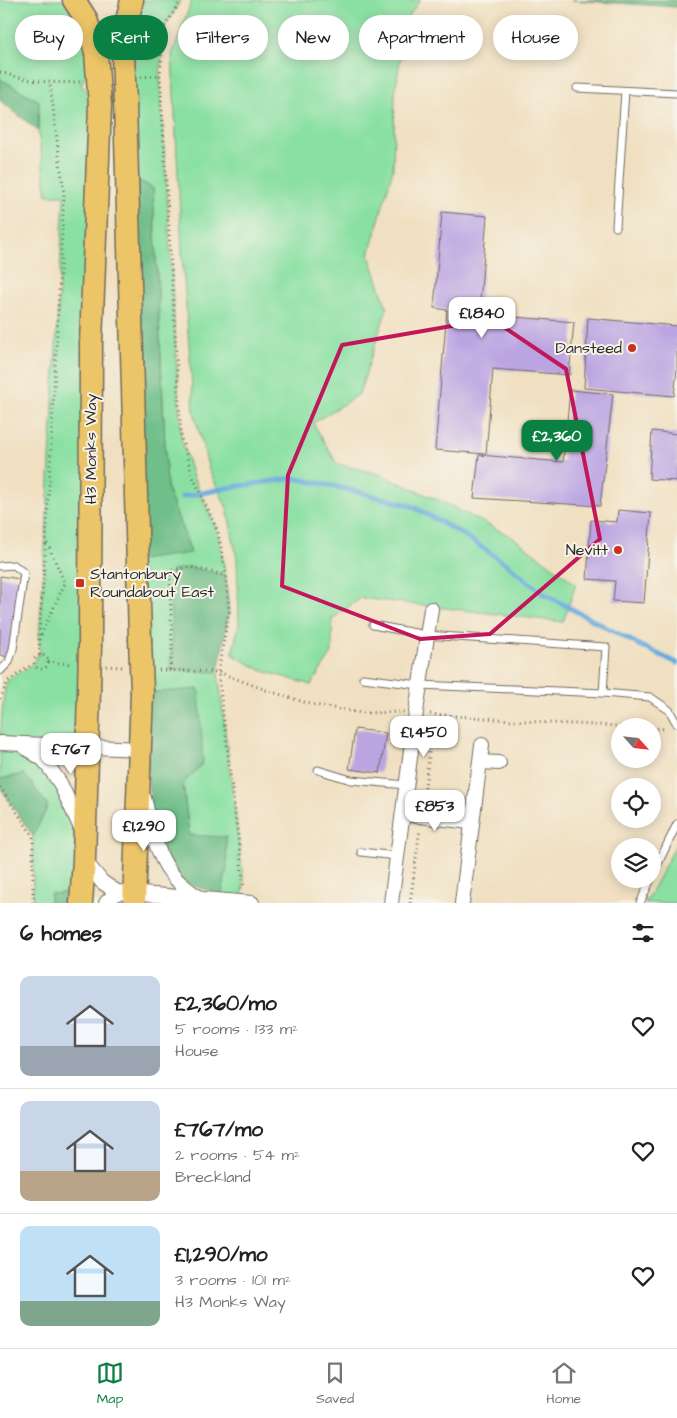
<!DOCTYPE html>
<meta charset="utf-8">
<style>
:root{--surface:#fff;--page:#f2f2f2;--text:#202124;--muted:#757577;--line:#e0e0e0;--accent:#0b8043}
body{margin:0;font-family:"Architects Daughter",sans-serif;background:var(--page);color:var(--text);height:100vh;display:flex;flex-direction:column;font-size:19px;white-space:nowrap}
*{box-sizing:border-box;margin:0}
p{font-size:16px;color:var(--muted)}
.icon{flex:none;width:28px;height:28px;fill:none;stroke:currentColor;stroke-width:2;stroke-linecap:round;stroke-linejoin:round}
.map{position:relative;height:903px;overflow:hidden}
.details{display:flex;flex-direction:column;background:var(--surface);flex:1}
.details>*{flex:none}
.top-card{position:absolute;left:15px;top:15px;width:648px;height:45px;display:flex;gap:10px}
.needle{width:32px;rotate:117deg}
.buttons{position:absolute;left:611px;top:718px;display:grid;gap:10px}
.buttons a{display:grid;place-items:center;width:50px;height:50px;border-radius:50%;background:var(--surface);box-shadow:0 2px 12px #0003;font-size:25px}
.price{position:absolute;translate:-50% -42px;padding:0 11px;border-radius:10px;background:#fff;color:#222;font-size:16px;line-height:32px;filter:drop-shadow(0 1px 2px #0008)}
.price::after{content:'';position:absolute;left:50%;top:30px;width:15px;height:11px;margin-left:-8px;background:inherit;clip-path:polygon(0 0,100% 0,50% 100%)}
.price.on{background:var(--accent);color:#fff}
ul{padding:0;list-style:none}
li{display:flex;align-items:center;gap:15px;height:125px;padding:0 20px}
li+li{border-top:1px solid var(--line)}
li span{display:grid;place-items:center;flex:none;width:140px;height:100px;border-radius:10px;color:#555}
li>.icon{margin-inline-start:auto}
span .icon{width:60px;height:60px;fill:#fffc;stroke-width:1}
li b{font-size:21px}
h2{display:flex;justify-content:space-between;align-items:center;height:60px;padding:0 20px;font-size:21px}
.chip{padding:0 18px;border-radius:22px;background:var(--surface);box-shadow:0 2px 12px #0003;font-size:18px;line-height:45px}
.chip.on{background:var(--accent);color:#fff}
.menu{display:flex;justify-content:space-around;align-items:center;height:70px;border-top:1px solid var(--line);background:var(--surface);font-size:14px;color:var(--muted)}
.menu a{display:grid;justify-items:center;gap:2px}
.menu .on{color:var(--accent)}
.map>svg:first-child{display:block}
</style>
<div class="map">
<svg width="677" height="903" viewBox="0 0 677 903">
<rect width="100%" height="100%" fill="#f7f3e8"/>
<filter id="ink" filterUnits="userSpaceOnUse"><feTurbulence type="fractalNoise" baseFrequency=".02" numOctaves="2"/><feDisplacementMap in="SourceGraphic" scale="10" xChannelSelector="R" yChannelSelector="G"/><feConvolveMatrix kernelMatrix="1 2 1 2 8 2 1 2 1" color-interpolation-filters="sRGB"/></filter>
<filter id="wash" filterUnits="userSpaceOnUse"><feTurbulence type="fractalNoise" baseFrequency=".0096" numOctaves="4" result="noise"/><feDisplacementMap in="SourceGraphic" scale="20" xChannelSelector="R" yChannelSelector="G"/><feGaussianBlur stdDeviation="1.12" result="paint"/><feColorMatrix in="noise" values="0 0 0 0 0 0 0 0 0 0 0 0 0 0 0 0 0 1.4 0 .05"/><feComposite in="paint" operator="in"/></filter>
<g filter="url(#wash)">
<rect width="100%" height="100%" fill="#f0e0c1"/>
<g fill="#8ae0a3" stroke="#5a8667">
<path d="M0,0H74L96,52L81,85L100,105L88,747L22,744L44,760L71,806L81,892L50,894V903H33V836L48,806L24,774L0,779C0,758 0,696 8,680C18,670 30,672 37,656L40,654L39,637L47,517L64,195H47L38,131L39,101L0,79Z"/>
<path d="M132,0H181L164,28L160,75L181,438L193,477L218,532L226,576L219,573L172,647L170,670L218,672L244,885L241,903L222,894L227,867L189,836L183,783L203,763L142,693L138,560L191,552L167,488L153,188L126,174Z"/>
<path d="M192,0H420L406,20L395,93L393,169L369,255L387,308L359,394L313,423L337,464L379,474L445,503L514,538L576,584L563,622L361,598L332,619V653L311,685L260,670L232,654L239,625L237,559L227,508L209,470L194,412L182,253L172,55Z"/>
<path d="M677,843V903H645Z"/>
</g>
<g fill="#6fbe89" stroke="#4d745a">
<path d="M571,0H677V7Z"/>
<path d="M0,79L39,101L38,131L0,100Z"/>
<path d="M126,174L153,188L167,488L191,553L138,560Z"/>
<path d="M190,567L226,576L229,612L218,672L170,670L172,647L170,577L173,570Z"/>
<path d="M199,689L203,763L183,784L189,835L226,837L227,867L222,894L200,888L176,879L152,830L142,693Z"/>
<path d="M24,774L48,806L33,836L0,787V779Z"/>
<path d="M81,892V903H50V894Z"/>
</g>
<g fill="none" stroke-linecap="round" stroke-linejoin="round">
<path stroke="#68acdd" stroke-width="5" d="M182,497L227,488L294,478L347,489L412,506L462,534L508,565L542,593L641,646L677,663"/>
</g>
<g id="blocks">
<g fill="#bba4e2">
<path d="M442,212L487,216L479,314L574,322L569,375L493,369L486,454L435,450L447,310L434,308Z"/>
<path d="M588,318L677,326V370L674,396L584,388Z"/>
<path d="M570,390L613,394L600,506L474,498L479,455L563,462Z"/>
<path d="M652,431L677,434V481L649,479Z"/>
<path d="M618,510L651,513L644,603L613,601L615,581L587,579L591,520L617,522Z"/>
<path d="M0,576L20,579L8,657L0,655Z"/>
<path d="M355,729L386,733L380,773L349,769Z"/>
</g>
</g>
</g>
<g filter="url(#ink)">
<use href="#blocks" fill-opacity="0" stroke="#706a60" stroke-width="1"/>
<g fill="none" stroke-linecap="round" stroke-linejoin="round">
<g stroke="#706a60" stroke-width="9">
<g id="lane">
<path d="M577,88L677,93"/>
<path d="M616,227L625,91"/>
<path d="M0,566L14,565L24,573L13,649L9,662L0,671"/>
<path d="M373,625L426,635L606,647L603,693"/>
<path d="M363,678L420,685L603,693L650,697L669,710L677,724"/>
<path d="M318,770L351,780L406,785"/>
<path d="M361,852L396,856"/>
<path d="M652,876L677,824"/>
<path d="M640,903L651,879"/>
</g>
</g>
<g stroke="#706a60" stroke-width="16">
<g id="street">
<path d="M0,743L141,749"/>
<path d="M23,746L44,760L60,783L81,828"/>
<path d="M480,762L499,763"/>
<path d="M144,798C151,825 156,859 177,880C183,886 191,892 198,897"/>
<path d="M403,814L471,822"/>
<path d="M84,860L102,882L117,892L252,903"/>
<path d="M106,903L117,892"/>
<path d="M391,903L416,712L431,609"/>
<path d="M462,903L482,745"/>
</g>
</g>
<g stroke="#706a60" stroke-width="25">
<g id="primary">
<path d="M74,0L86,19L96,52"/>
<path d="M123,54L122,42L132,0"/>
<path d="M125,104L140,638"/>
<path d="M90,644L91,343L100,105"/>
<path d="M81,903L84,860L89,692"/>
<path d="M134,903L142,693"/>
</g>
</g>
<g stroke="#706a60" stroke-width="3" stroke-dasharray="1 4" stroke-linecap="butt">
<path d="M181,0L164,28L160,75L181,438L193,477L218,532L226,576L229,612L218,672L244,888"/>
<path d="M0,72C28,81 51,84 80,82"/>
<path d="M141,77L160,75"/>
<path d="M41,635L65,583L47,543"/>
<path d="M40,655L39,637L46,542L64,194L50,84"/>
<circle cx="41" cy="662" r="7"/>
<path d="M48,662L73,664"/>
<path d="M106,666L122,667"/>
<path d="M159,670L218,672L266,690L310,704L361,713L404,712"/>
<path d="M170,670L172,647L170,577L173,570L190,567L225,575"/>
<path d="M0,699L8,681L33,664"/>
<path d="M430,714L551,723L620,726"/>
<path d="M652,728L667,729"/>
<path d="M0,787L33,836V903"/>
<path d="M423,803L434,715"/>
<path d="M410,903L420,829"/>
</g>
<use href="#lane" stroke="#fff" stroke-width="7"/>
<use href="#street" stroke="#fff" stroke-width="14"/>
<use href="#primary" stroke="#edc569" stroke-width="22"/>
<g stroke="#706a60" stroke-width="25" stroke-linecap="butt">
<g id="primary-bridge">
<path d="M96,52L100,105"/>
<path d="M123,54L125,104"/>
<path d="M140,638L142,693"/>
<path d="M89,692L90,644"/>
</g>
</g>
<use href="#primary-bridge" stroke="#edc569" stroke-width="22"/>
</g>
</g>
<path fill="none" stroke="#c2185b" stroke-width="4" stroke-linejoin="round" d="M492,319L566,369L600,539L490,634L420,639L282,586L288,475L342,345Z"/>
<g fill="#c8321e" stroke="#f7f3e8" stroke-width="2">
<circle cx="632" cy="348" r="5"/>
<circle cx="618" cy="550" r="5"/>
<rect x="75" y="578" width="10" height="10" rx="2.5"/>
</g>
<g text-anchor="middle" dominant-baseline="central" stroke-width="4" stroke-linejoin="round" paint-order="stroke">
<g font-size="16" fill="#2b2b2b" stroke="#f7f3e8" text-anchor="end">
<text x="622" y="348">Dansteed</text>
<text x="608" y="550">Nevitt</text>
<text x="90" y="574" text-anchor="start">Stantonbury<tspan x="90" dy="18">Roundabout East</tspan></text>
</g>
<g font-size="16" fill="#2b2b2b" stroke="#f7f3e8">
<text transform="translate(91 449) rotate(-90)">H3 Monks Way</text>
</g>
</g>
</svg>
<div class="buttons">
<a><svg class="needle" viewBox="-14 -14 28 28"><path d="M0-13l5 13h-10z" fill="#e53935"/><path d="M0 13l5-13h-10z" fill="#757577"/></svg></a>
<a><svg class="icon" aria-label="locate" viewBox="0 0 24 24"><circle cx="12" cy="12" r="6"/><path d="M12 2v4M12 18v4M2 12h4M18 12h4"/></svg></a>
<a><svg class="icon" aria-label="layers" viewBox="0 0 24 24"><path d="M12 4l9 5-9 5-9-5zM3 14l9 5 9-5"/></svg></a>
</div>
<b class="price" style="left:482px;top:339px">£1,840</b>
<b class="price on" style="left:557px;top:462px">£2,360</b>
<b class="price" style="left:424px;top:758px">£1,450</b>
<b class="price" style="left:71px;top:775px">£767</b>
<b class="price" style="left:435px;top:832px">£853</b>
<b class="price" style="left:144px;top:852px">£1,290</b>
<div class="top-card">
<a class="chip">Buy</a>
<a class="chip on">Rent</a>
<a class="chip">Filters</a>
<a class="chip">New</a>
<a class="chip">Apartment</a>
<a class="chip">House</a>
</div>
</div>
<section class="details">
<h2>6 homes<svg class="icon" aria-label="filters" viewBox="0 0 24 24"><path d="M4 7h16M4 17h16"/><circle cx="9" cy="7" r="2"/><circle cx="15" cy="17" r="2"/></svg></h2>
<ul>
<li><span style="background:linear-gradient(#c9d6e8 70%,#9aa5b1 0)"><svg class="icon" aria-label="home" viewBox="0 0 24 24"><path d="M3 11l9-7 9 7M6 9v11h12V9"/></svg></span><div><b>£2,360/mo</b><p>5 rooms · 133 m²</p><p>House</p></div><svg class="icon" aria-label="heart" viewBox="0 0 24 24"><path d="M12 20l-8-8c-3-5 5-10 8-4 3-6 11-1 8 4z"/></svg></li>
<li><span style="background:linear-gradient(#c9d6e8 70%,#b9a48a 0)"><svg class="icon" aria-label="home" viewBox="0 0 24 24"><path d="M3 11l9-7 9 7M6 9v11h12V9"/></svg></span><div><b>£767/mo</b><p>2 rooms · 54 m²</p><p>Breckland</p></div><svg class="icon" aria-label="heart" viewBox="0 0 24 24"><path d="M12 20l-8-8c-3-5 5-10 8-4 3-6 11-1 8 4z"/></svg></li>
<li><span style="background:linear-gradient(#bfe0f5 75%,#7fa58c 0)"><svg class="icon" aria-label="home" viewBox="0 0 24 24"><path d="M3 11l9-7 9 7M6 9v11h12V9"/></svg></span><div><b>£1,290/mo</b><p>3 rooms · 101 m²</p><p>H3 Monks Way</p></div><svg class="icon" aria-label="heart" viewBox="0 0 24 24"><path d="M12 20l-8-8c-3-5 5-10 8-4 3-6 11-1 8 4z"/></svg></li>
</ul>
</section>
<nav class="menu">
<a class="on"><svg class="icon" aria-label="map" viewBox="0 0 24 24"><path d="M3 6l6-2 6 2 6-2v14l-6 2-6-2-6 2zM9 4v14M15 6v14"/></svg>Map</a>
<a><svg class="icon" aria-label="saved" viewBox="0 0 24 24"><path d="M7 4h10v16l-5-4-5 4z"/></svg>Saved</a>
<a><svg class="icon" aria-label="home" viewBox="0 0 24 24"><path d="M3 11l9-7 9 7M6 9v11h12V9"/></svg>Home</a>
</nav>
